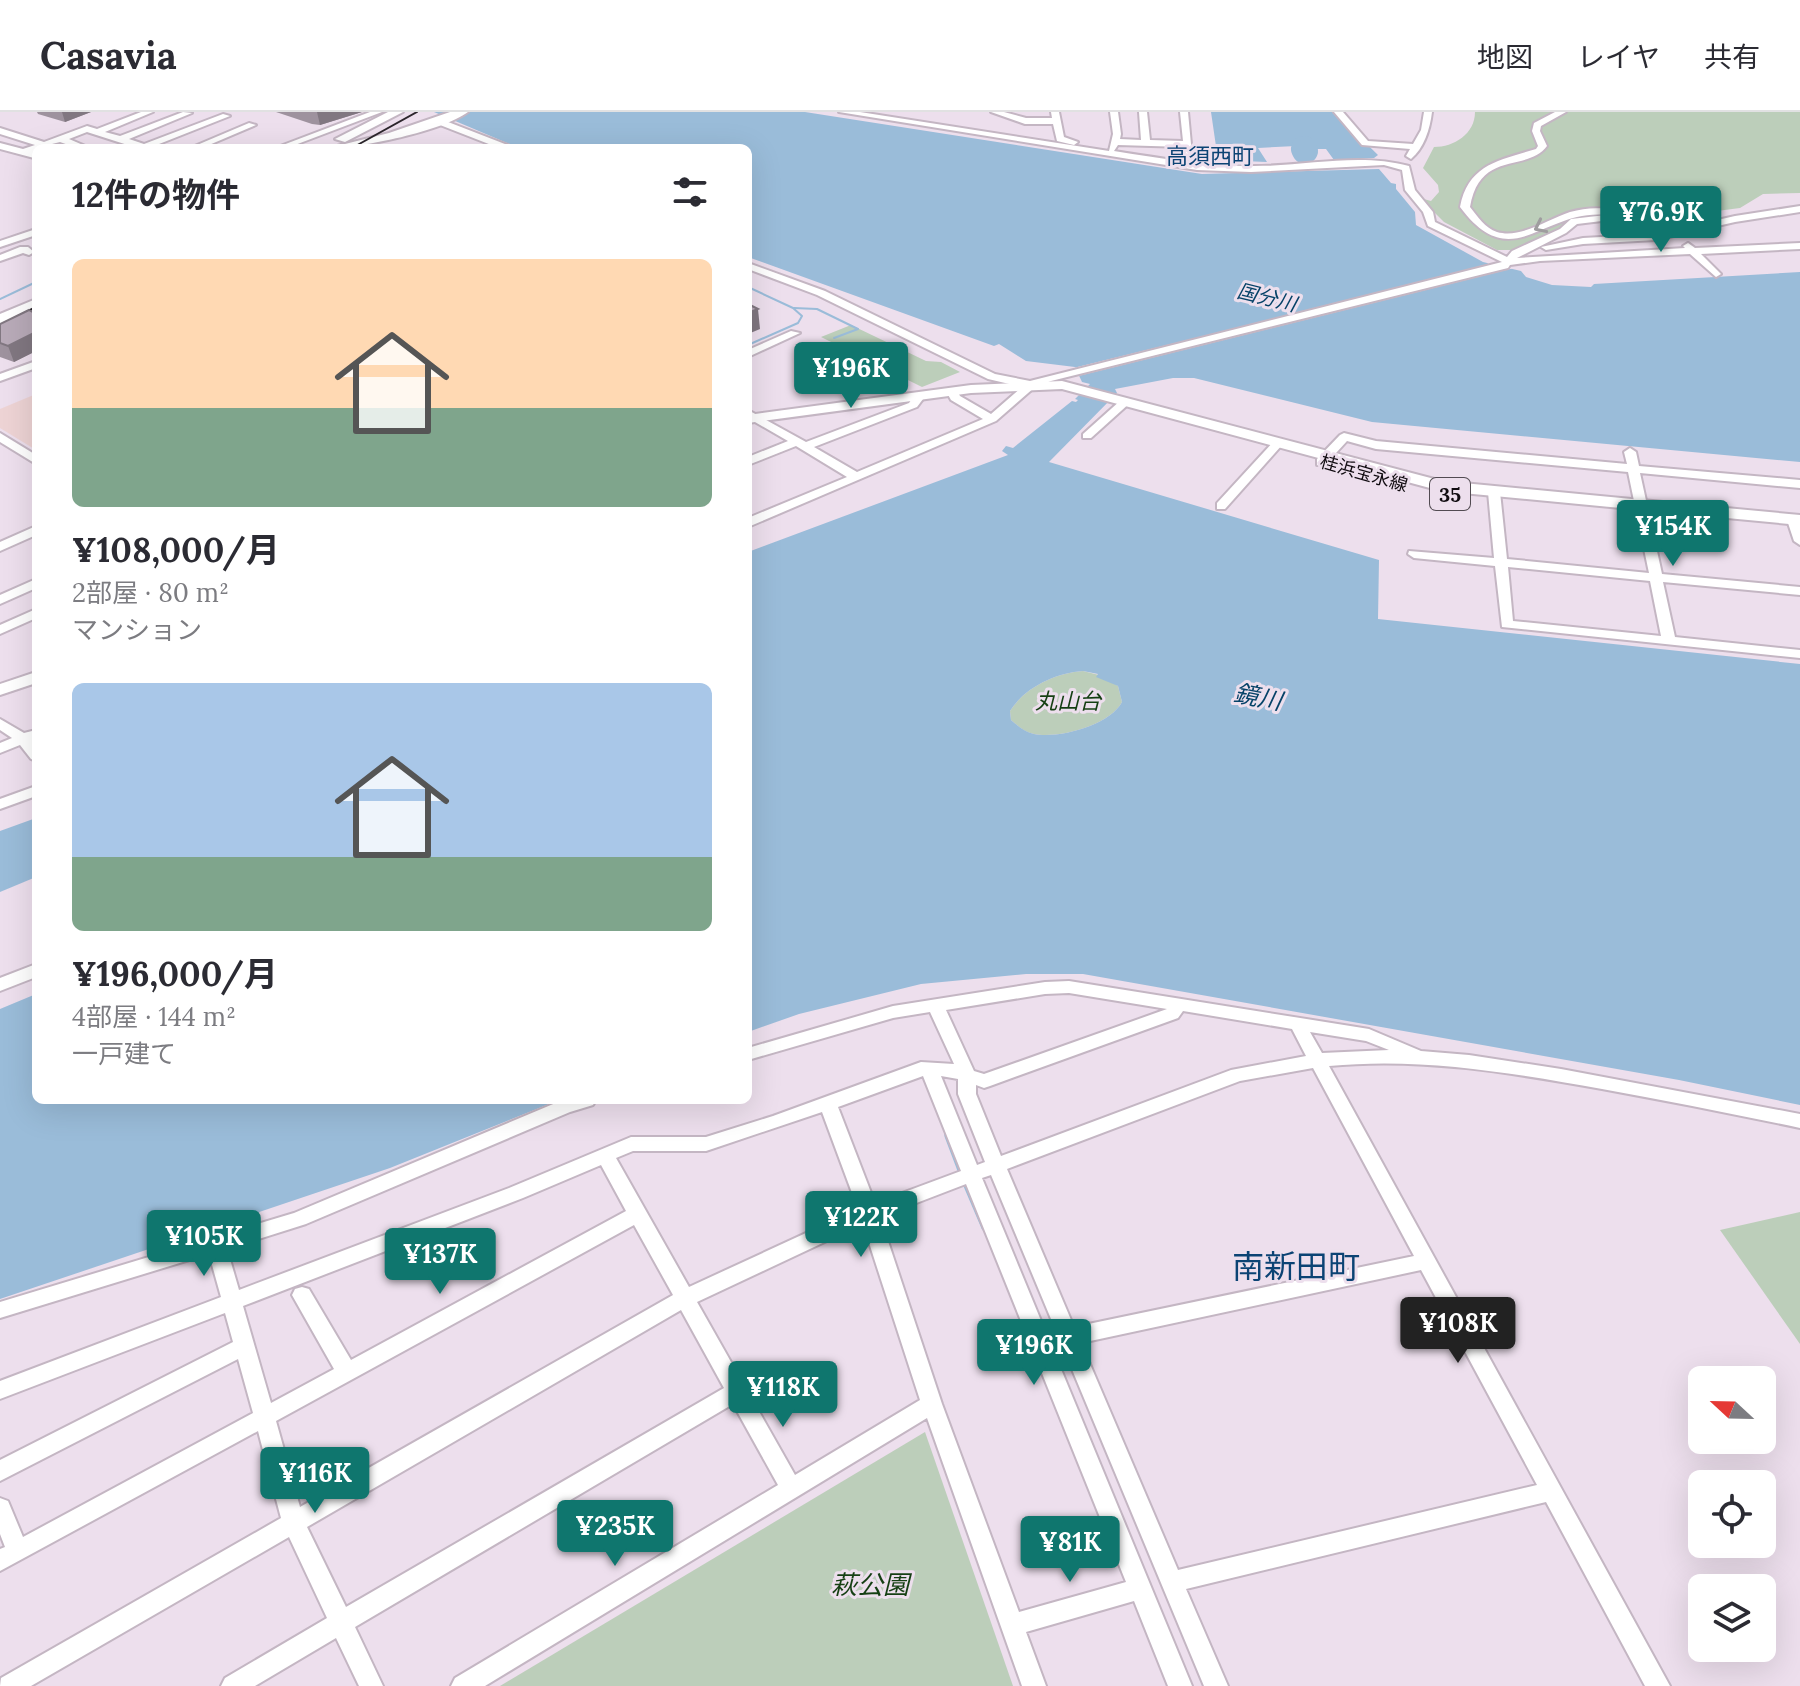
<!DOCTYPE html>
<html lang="ja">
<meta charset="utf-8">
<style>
:root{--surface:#fff;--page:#f2f2f3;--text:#2b2b33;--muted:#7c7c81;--line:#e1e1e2;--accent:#0f766e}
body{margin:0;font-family:Lora,"Noto Sans JP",serif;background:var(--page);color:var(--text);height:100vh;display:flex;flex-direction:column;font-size:30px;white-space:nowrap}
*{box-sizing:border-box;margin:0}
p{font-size:26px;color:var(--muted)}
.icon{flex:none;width:44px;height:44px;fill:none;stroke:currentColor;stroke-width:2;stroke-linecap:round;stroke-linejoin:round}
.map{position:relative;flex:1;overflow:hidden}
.sheet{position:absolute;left:32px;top:32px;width:720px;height:960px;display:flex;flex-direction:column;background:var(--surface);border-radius:12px;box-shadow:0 8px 32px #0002}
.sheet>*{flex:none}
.needle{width:52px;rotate:292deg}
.controls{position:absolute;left:1688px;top:1254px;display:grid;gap:16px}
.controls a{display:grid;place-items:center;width:88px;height:88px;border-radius:12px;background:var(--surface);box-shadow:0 8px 32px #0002;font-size:40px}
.price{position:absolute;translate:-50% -68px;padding:0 18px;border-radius:8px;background:var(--accent);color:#fff;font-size:26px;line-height:52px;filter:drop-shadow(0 2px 4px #0008)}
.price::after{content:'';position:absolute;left:50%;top:48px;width:24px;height:18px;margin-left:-12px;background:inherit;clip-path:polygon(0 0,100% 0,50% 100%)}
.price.on{background:#222;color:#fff}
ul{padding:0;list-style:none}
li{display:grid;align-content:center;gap:16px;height:424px;padding:0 40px}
li span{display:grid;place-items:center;height:248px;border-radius:12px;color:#555}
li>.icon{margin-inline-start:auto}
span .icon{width:144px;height:144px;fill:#fffc;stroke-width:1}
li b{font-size:34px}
h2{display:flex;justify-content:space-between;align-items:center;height:96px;padding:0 40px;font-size:34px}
header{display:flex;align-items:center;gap:48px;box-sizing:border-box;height:112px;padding:0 40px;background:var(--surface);border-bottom:2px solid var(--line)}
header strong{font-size:38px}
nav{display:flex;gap:44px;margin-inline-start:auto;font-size:28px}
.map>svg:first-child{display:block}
</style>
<header>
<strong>Casavia</strong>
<nav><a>地図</a><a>レイヤ</a><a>共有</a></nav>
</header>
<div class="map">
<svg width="1800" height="1574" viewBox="0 0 1800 1574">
<rect width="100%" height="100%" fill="#eddfed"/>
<path fill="#edd3d4" d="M36,282V338L0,316V297Z"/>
<g fill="#bcceba">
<path d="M1475,0H1800V81L1763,82L1740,96L1694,102L1662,112L1642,109L1579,112L1512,138H1497L1444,110L1420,86L1431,89L1439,80L1438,73L1423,56L1434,35C1454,35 1475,22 1475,0Z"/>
<path d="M851,213L926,249L941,250L960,260L922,275L821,225Z"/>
<path d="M1083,559L1099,563L1118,574L1122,590C1110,613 1059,627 1034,622C1024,620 1018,614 1011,608L1010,599C1025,575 1056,561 1083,559Z"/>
<path d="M1800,1100V1232L1720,1118Z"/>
<path d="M925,1320L1013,1574H500Z"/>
</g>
<g fill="#9abcd9" fill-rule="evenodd">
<path d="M434,0H805L1202,62L1379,57L1391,71L1396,72V77L1415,100L1416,113L1483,150L1521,159L1526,165L1552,173L1591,175L1594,172L1800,160V350L1372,310L1194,266H1173L1115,277L1117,281L1049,350L1379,448L1378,507L1800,552V993L1679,968L1083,862H1026L921,872L799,902L748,920V440L1008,343L1002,339L1006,334L1013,336L1072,289L1076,290L1078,288L1075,287L1090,272L1082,270L1075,255L1026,249L999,232L994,234L748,145V36H519ZM1083,559L1098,562L1096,565L1118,574L1122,590C1110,613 1059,627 1034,622C1025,620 1018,614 1011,608L1010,599C1025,575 1056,561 1083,559Z"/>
<path d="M1211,0H1334L1378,43L1374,46L1334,48L1326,37H1298L1296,34L1258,36L1267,50L1218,48Z"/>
<path d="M36,706V765L0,780V719Z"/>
<path d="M36,882V988H559L390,1056L0,1187V897Z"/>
</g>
<path fill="#eddfed" d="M1490,150L1514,156L1074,265L1072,259L1065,258L1482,156Z"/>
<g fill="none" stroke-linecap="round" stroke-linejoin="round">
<g stroke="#9abcd9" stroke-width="2">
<path d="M748,175L793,196L802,204L798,211L748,233"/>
<path d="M0,187L36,170"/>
<path d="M794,196L817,197L858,217L834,226"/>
</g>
<path stroke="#9abcd9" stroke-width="4" d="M946,1021L948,1026"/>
<g stroke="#9abcd9" stroke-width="5">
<path d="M947,1024L961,1061"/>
<path d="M964,1069L984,1116"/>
</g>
<path stroke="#9abcd9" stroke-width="26" d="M1304,37L1305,39"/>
<g stroke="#c4b6c3" stroke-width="4">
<g id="minor">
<path d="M141,0H153L105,20L120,24L183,0L192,1L129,27L144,32L223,2L230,4L149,36H137L87,20L69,27L90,36H77L60,30L36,36L33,40L36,41L34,46L0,37V31L23,37L35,33L0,22V16L44,30L87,14L97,17Z"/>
<path d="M370,0H382L287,36H275Z"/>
<path d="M839,0H860L1109,39L1113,22L1110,0H1118L1121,22L1120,27L1141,28L1139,0H1147L1150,28L1183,29L1180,0H1188L1192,43H1186L1184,35L1118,33L1114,39C1159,46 1203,54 1249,54C1302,55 1358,40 1409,54L1415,78L1433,100L1435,110L1507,145L1512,139L1560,117L1571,107L1606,103C1543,97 1512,165 1460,95C1468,52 1500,48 1536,37L1538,34L1532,19L1534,11L1555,0H1566L1541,14L1540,19L1547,34C1527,61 1480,37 1470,95C1478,105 1485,116 1497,120C1521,127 1548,107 1570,100C1585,96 1598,95 1613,98L1618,104L1610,108L1577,112L1566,121L1517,146L1685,136L1683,134L1688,131L1695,136L1800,131V137L1701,142L1721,162L1716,165L1690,142L1540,149L1510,153L1508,156L1051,269L1035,275L996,309L748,415V406L847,365L796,334L748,353V345L788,329L748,306V298L806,330L909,291L916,281H924L926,283L917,295L814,335L857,360L983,307L951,288L946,279L948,277H956L960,284L991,302L1022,275L988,267L817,183L748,157V151L825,179L995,262L1030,269L1502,150L1428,114L1423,100L1405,78L1402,58L1384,53L1251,60L1197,58Z"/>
<path d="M991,0H1004L1026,6H1052L1051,0H1059L1064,25L1078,30L1074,33L1057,29L1053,12H1025Z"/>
<path d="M1334,0H1343L1368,29L1413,32L1421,18L1424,0H1432C1430,17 1424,36 1411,47L1406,44L1410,37L1362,33Z"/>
<path d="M443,8L510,34L511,36H499L440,13L439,11Z"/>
<path d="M249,11L256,13L202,36H190Z"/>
<path d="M1800,94V100L1735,110L1656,128L1583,132L1546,138L1541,135L1583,126L1656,122L1735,104Z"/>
<path d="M36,117V123L0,135V129Z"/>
<path d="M20,135H28L34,140L29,143L23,141L0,149V143Z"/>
<path d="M791,219L800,221L748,245V238Z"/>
<path d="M36,249V256L0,269V262Z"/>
<path d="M1121,288L1131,290L1091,326H1083V322Z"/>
<path d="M0,321L36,343V352L0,330Z"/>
<path d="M1344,321L1376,329L1627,352L1624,340L1630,336L1636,340L1639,354L1800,368V376L1640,361L1662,462L1800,475V483L1663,470L1675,525L1800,538V546L1502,515L1495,454L1414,446L1408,442L1409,439L1494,446L1488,380L1494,376L1500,380L1507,447L1649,461L1628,360L1376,337L1347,329L1325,353H1317V347L1340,323ZM1508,455L1650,469L1661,524L1513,509Z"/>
<path d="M1278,327L1284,331L1282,333L1225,397H1217V391L1274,329Z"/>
<path d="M1793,404L1797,405L1800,410V433L1794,429L1787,408Z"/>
<path d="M36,414V423L0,439V430Z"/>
<path d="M36,467V476L0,492V483Z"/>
<path d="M36,497V506L0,522V513Z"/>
<path d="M0,607L24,621L36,618V627L32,629L36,634V649L31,647L20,633L0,641V631L12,626L0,618Z"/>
<path d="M36,674V684L0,697V687Z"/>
<path d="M36,852V865L0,879V866Z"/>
<path d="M1069,869L1369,917L1421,939L1469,943L1561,957L1800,1002V1016C1734,1002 1668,989 1602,977C1512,961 1421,945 1329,954L1670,1574H1645L1546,1390L1186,1477L1228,1574H1204L991,1063L982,1066L1192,1574H1168L1134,1489L1026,1520L1046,1574H1022L927,1306L485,1574H451L455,1566L778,1373L733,1292L355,1515L383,1574H359L336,1526L255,1574H221L225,1566L327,1506L289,1425L31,1574H0L1,1566L281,1406L258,1319L0,1459V1437L5,1435L0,1422V1386L8,1389L23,1425L253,1301L238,1247L0,1369V1348L233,1230L225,1201L0,1287V1269L221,1185L209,1142L0,1206V1190L294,1101L558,990L596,988L593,993L570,1000L306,1112L227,1137L239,1178L509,1076L631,1025H706L773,1004L921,950L954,952L930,900L893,906L748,948V936L893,894L1045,870ZM1069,881L1167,897L984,962L974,959L946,898L1045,882ZM1183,899L1292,917L1306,944L1231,958L1001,1044L976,982V973L984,976L990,974L1178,906ZM1310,920L1366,929L1389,938L1322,941ZM1313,956L1414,1144L1074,1215L1007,1057L1240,969ZM923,964L961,1059L875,1091L838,995ZM941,964L958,967V982L985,1050L977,1053ZM822,1000L858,1097L689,1175L616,1046L633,1039H706ZM601,1053L626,1099L351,1248L309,1177L302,1175L295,1177L292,1183L334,1257L271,1291L243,1194L523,1086ZM966,1072L1126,1470L1019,1500L942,1292L880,1105ZM863,1112L920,1288L795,1363L697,1190ZM634,1113L673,1183L300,1395L276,1309ZM1421,1158L1537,1373L1178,1458L1081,1231ZM681,1198L724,1276L346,1495L307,1415Z"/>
</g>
</g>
<g stroke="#c4b6c3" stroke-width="4">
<g id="major">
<path d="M1062,269L1442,369L1800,403V413L1441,379L1062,277L971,281L748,311V303L971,273Z"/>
<path d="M36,560V571L0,583V572Z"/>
</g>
</g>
<g stroke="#c4b6c3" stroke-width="4">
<g id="highway">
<path d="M388,0H403L345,30L335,27Z"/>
<path d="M450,0H468C442,19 362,36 329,36L389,21Z"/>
<path d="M36,187V196L0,212V202Z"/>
</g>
</g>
<use href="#minor" fill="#fff" fill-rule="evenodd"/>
<use href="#major" fill="#fff" fill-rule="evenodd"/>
<use href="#highway" fill="#fff" fill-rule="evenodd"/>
<g stroke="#2c262c" stroke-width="2">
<path d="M352,36L417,0"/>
<path d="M0,213L36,195"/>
</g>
</g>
<g fill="#9e929e">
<path d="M37,0H91L65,10L38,2Z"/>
<path d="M276,0H362L320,13L312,12Z"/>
<path d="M36,202V239L14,250L0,245V212Z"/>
</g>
<g fill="#817781">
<path d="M62,0H91L65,10Z"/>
<path d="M317,0H362L320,13Z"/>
<path d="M758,197L760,217L748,222V201Z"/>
<path d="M36,220V239L14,250L8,234Z"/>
</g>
<g fill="#b8aab8" stroke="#817781" stroke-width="2">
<path d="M748,192L758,197L748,201Z"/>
<path d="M29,198L36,202V220L8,234L0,231V212Z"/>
</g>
<defs><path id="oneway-chevron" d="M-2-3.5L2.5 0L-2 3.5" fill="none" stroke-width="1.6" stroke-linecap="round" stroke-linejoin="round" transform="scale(2)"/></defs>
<use stroke="#9f9d9f" href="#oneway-chevron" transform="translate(1540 115) rotate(154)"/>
<g text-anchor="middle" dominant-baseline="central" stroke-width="6" stroke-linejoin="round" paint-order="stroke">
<g font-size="18" fill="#100b10" stroke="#eddfed">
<text transform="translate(1364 361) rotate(16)">桂浜宝永線</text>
</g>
<g font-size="20" font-style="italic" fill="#064268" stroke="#eddfed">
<text transform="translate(1267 185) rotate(14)">国分川</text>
</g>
<rect fill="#eddfed" stroke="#524b52" stroke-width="2" x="1430" y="366" width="40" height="32" rx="6"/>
<g font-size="20" font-weight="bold" fill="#100b10">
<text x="1450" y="382">35</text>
</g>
<g font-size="22" fill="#0b4374" stroke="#eddfed">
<text x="1210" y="44">高須西町</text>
</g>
<g font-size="22" font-style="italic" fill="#153f13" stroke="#eddfed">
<text x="1068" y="589">丸山台</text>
</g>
<g font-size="24" font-style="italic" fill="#064268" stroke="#eddfed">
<text transform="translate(1258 585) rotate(11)">鏡川</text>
</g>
<g font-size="26" font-style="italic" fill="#153f13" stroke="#eddfed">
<text x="870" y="1472">萩公園</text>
</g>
<g font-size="32" fill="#0b4374" stroke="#eddfed">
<text x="1296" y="1154">南新田町</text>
</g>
</g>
</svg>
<div class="controls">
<a><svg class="needle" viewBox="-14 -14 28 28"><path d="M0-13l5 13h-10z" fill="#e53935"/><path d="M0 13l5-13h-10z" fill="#7c7c81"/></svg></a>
<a><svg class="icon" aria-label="locate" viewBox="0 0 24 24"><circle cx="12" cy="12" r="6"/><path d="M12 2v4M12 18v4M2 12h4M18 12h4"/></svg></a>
<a><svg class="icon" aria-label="layers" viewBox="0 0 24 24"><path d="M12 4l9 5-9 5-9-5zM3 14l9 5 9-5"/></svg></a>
</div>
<b class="price" style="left:1661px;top:142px">¥76.9K</b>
<b class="price" style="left:851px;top:298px">¥196K</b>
<b class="price" style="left:1673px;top:456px">¥154K</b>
<b class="price" style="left:861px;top:1147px">¥122K</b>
<b class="price" style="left:204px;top:1166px">¥105K</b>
<b class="price" style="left:440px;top:1184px">¥137K</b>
<b class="price on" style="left:1458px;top:1253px">¥108K</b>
<b class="price" style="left:1034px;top:1275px">¥196K</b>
<b class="price" style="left:783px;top:1317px">¥118K</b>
<b class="price" style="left:315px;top:1403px">¥116K</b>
<b class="price" style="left:615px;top:1456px">¥235K</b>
<b class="price" style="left:1070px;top:1472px">¥81K</b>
<section class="sheet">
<h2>12件の物件<svg class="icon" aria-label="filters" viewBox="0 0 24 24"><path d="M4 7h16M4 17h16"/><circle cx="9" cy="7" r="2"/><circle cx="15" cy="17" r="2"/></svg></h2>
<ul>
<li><span style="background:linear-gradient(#ffd9b3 60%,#7fa58c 0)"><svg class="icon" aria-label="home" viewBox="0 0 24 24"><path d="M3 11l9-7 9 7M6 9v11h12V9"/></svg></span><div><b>¥108,000/月</b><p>2部屋 · 80 m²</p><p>マンション</p></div></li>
<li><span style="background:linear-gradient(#a9c7e8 70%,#7fa58c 0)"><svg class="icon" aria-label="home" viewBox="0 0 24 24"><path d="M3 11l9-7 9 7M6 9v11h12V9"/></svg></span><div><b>¥196,000/月</b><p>4部屋 · 144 m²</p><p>一戸建て</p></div></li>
</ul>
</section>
</div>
